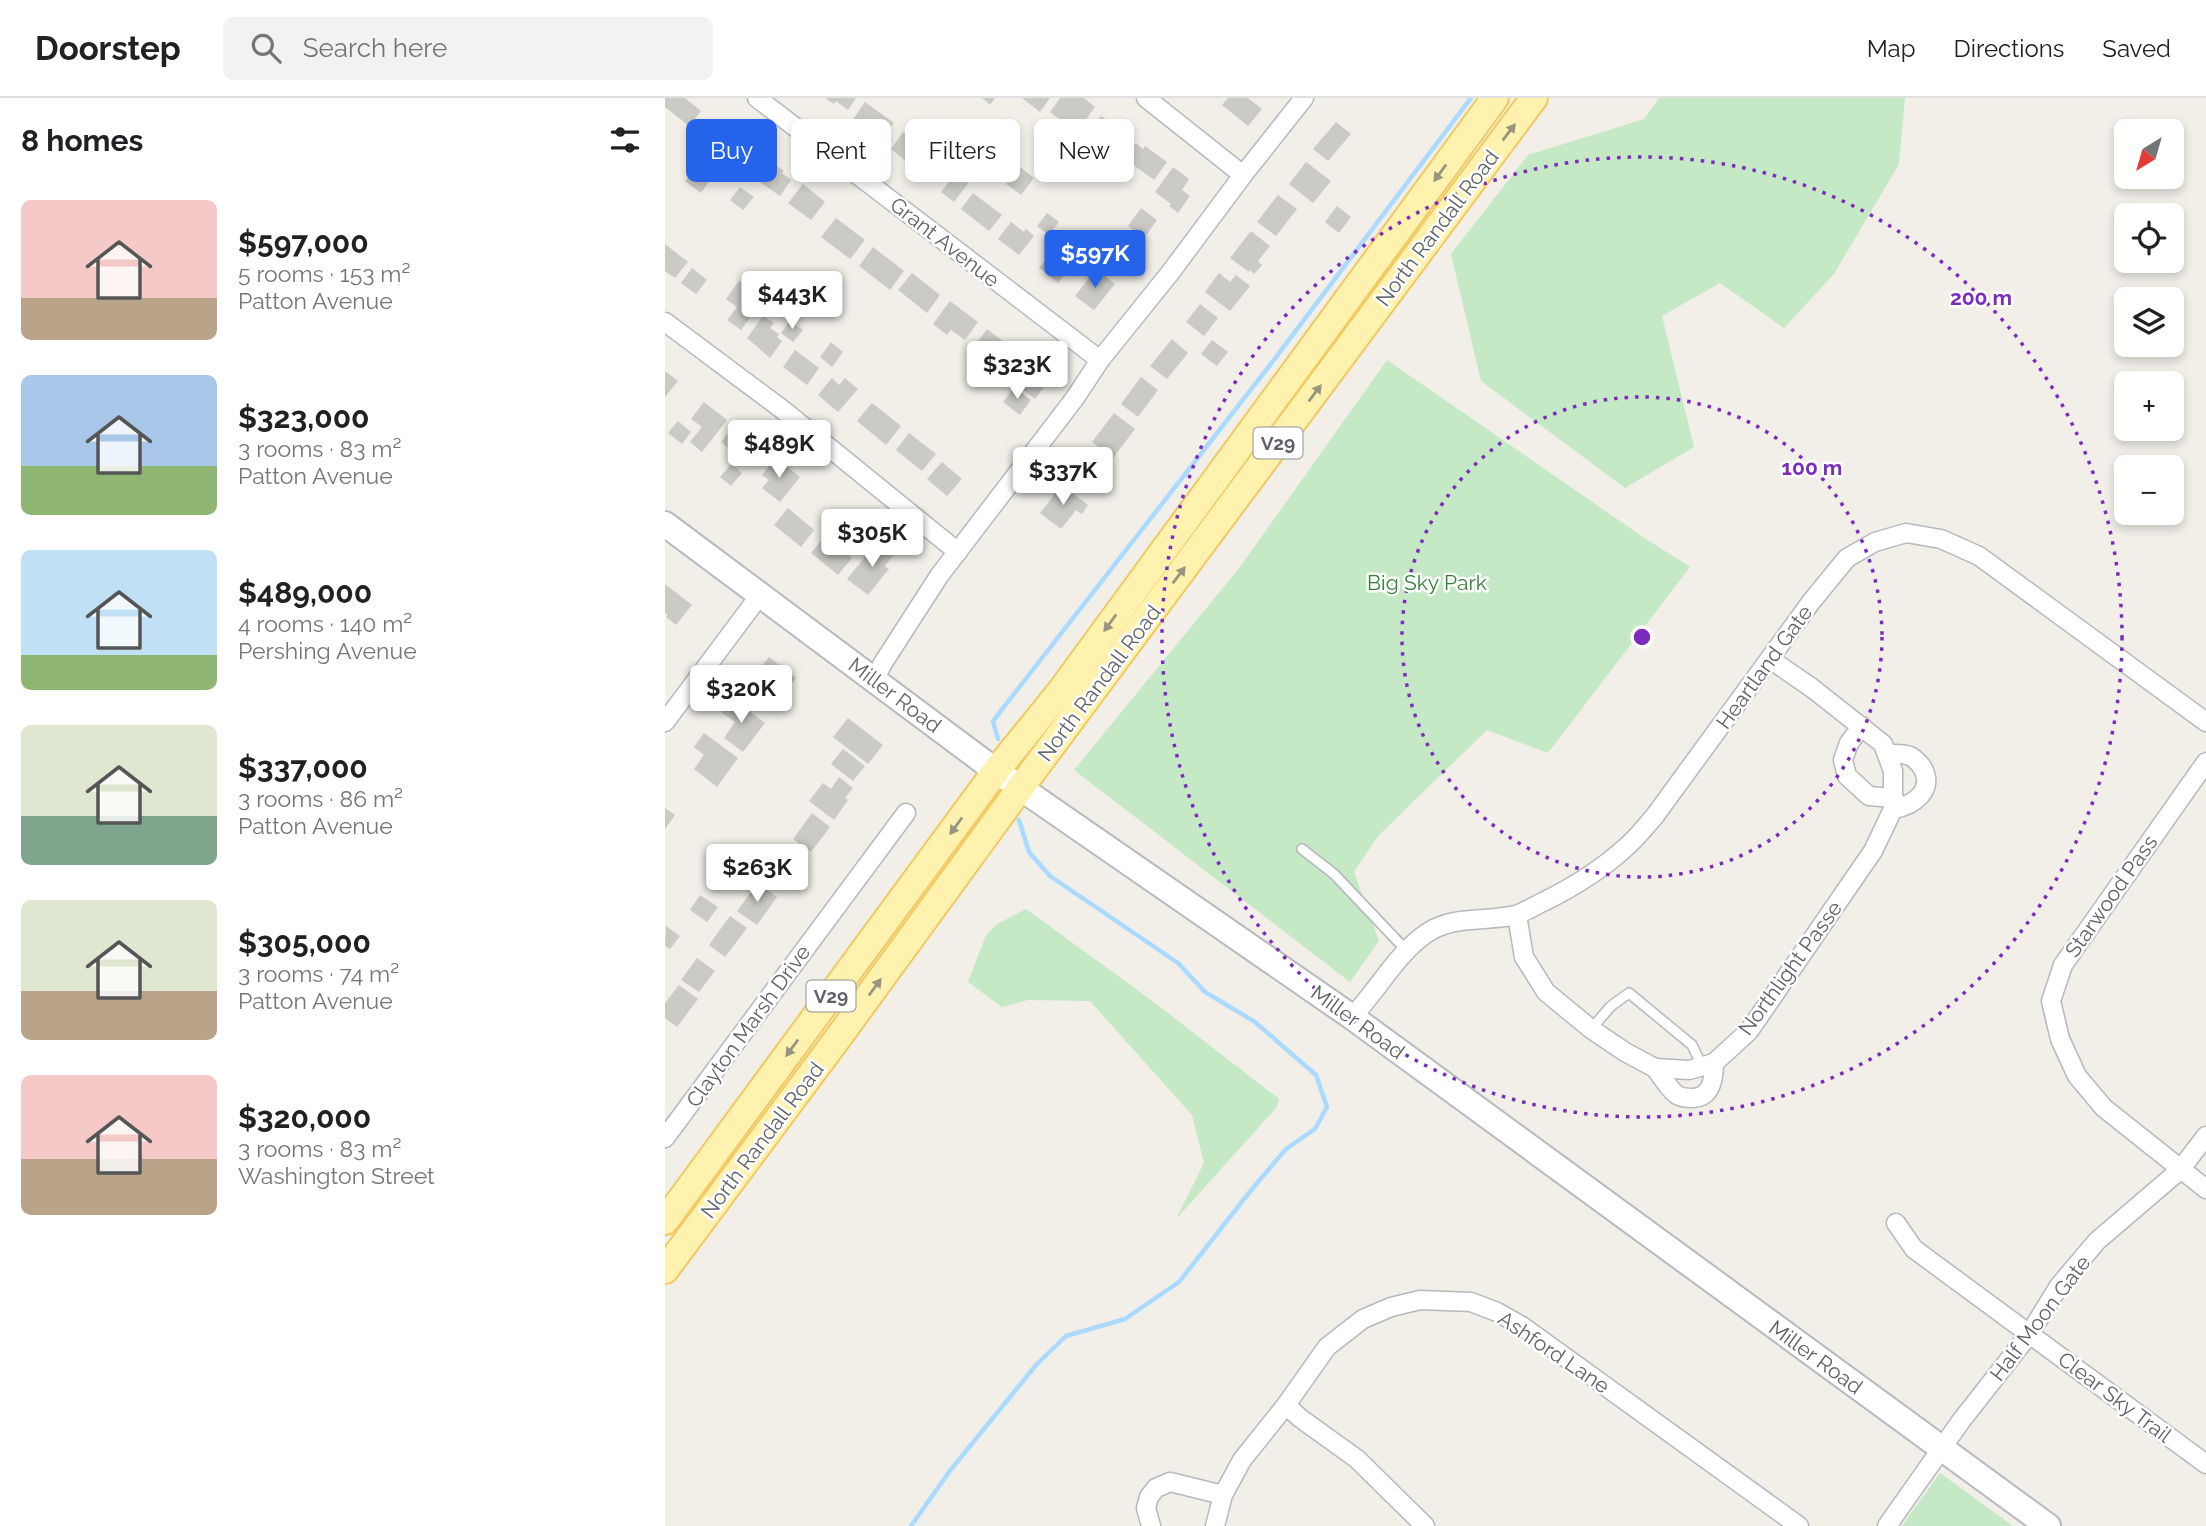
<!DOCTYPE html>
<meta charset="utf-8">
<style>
:root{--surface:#fff;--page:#f2f2f2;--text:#202124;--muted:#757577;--line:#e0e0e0;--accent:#2563eb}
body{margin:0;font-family:Raleway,sans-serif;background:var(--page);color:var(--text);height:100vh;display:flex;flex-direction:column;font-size:26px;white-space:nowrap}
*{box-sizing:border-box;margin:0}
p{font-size:23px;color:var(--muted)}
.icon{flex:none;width:38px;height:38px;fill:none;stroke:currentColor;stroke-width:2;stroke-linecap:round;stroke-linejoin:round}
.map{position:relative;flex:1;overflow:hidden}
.side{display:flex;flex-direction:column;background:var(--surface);width:665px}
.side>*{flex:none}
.guide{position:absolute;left:21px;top:21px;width:665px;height:63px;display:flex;gap:14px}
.needle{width:46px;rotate:217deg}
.controls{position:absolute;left:1449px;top:21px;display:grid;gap:14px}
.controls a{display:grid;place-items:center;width:70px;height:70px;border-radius:10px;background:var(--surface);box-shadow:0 4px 10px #0003;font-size:35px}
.price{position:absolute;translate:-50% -60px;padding:0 16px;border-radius:7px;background:#fff;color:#222;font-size:23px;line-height:46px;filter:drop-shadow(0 2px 4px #0008)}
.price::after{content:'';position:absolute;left:50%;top:42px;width:21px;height:16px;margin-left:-10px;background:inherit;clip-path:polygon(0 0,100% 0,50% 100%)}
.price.active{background:var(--accent);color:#fff}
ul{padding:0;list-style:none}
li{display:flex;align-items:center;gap:21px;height:175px;padding:0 21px}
li span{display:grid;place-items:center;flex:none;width:196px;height:140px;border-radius:10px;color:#555}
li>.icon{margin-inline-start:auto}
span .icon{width:84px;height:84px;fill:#fffc;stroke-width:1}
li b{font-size:30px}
h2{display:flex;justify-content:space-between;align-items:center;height:84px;padding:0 21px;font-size:30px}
.tag{padding:0 24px;border-radius:10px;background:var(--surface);box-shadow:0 4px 10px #0003;font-size:24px;line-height:63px}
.tag.active{background:var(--accent);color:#fff}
header{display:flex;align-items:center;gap:42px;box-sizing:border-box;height:98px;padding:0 35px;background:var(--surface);border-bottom:2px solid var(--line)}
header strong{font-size:33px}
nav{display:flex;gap:38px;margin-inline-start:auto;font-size:24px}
.search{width:490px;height:63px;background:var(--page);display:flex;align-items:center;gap:18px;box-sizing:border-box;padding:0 24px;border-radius:10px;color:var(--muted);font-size:26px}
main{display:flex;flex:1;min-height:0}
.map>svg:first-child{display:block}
</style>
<header>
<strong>Doorstep</strong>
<div class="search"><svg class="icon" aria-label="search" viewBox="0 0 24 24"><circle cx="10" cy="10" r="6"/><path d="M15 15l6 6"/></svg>Search here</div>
<nav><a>Map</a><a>Directions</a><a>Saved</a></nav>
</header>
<main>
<section class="side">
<h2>8 homes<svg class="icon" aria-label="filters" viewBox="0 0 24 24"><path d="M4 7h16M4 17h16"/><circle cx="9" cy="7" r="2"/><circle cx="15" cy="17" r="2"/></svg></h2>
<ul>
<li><span style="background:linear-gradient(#f6c9c9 70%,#b9a48a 0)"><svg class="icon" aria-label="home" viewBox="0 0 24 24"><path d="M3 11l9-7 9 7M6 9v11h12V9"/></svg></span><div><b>$597,000</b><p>5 rooms · 153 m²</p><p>Patton Avenue</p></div></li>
<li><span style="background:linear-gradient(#a9c7e8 65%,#8fb573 0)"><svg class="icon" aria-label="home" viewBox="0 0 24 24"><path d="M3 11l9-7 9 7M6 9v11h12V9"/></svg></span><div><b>$323,000</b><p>3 rooms · 83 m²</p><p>Patton Avenue</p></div></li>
<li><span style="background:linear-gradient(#bfe0f5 75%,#8fb573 0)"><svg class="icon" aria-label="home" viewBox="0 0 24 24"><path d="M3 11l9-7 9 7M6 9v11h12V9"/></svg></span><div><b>$489,000</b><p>4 rooms · 140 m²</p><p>Pershing Avenue</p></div></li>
<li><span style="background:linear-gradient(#dfe7d0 65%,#7fa58c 0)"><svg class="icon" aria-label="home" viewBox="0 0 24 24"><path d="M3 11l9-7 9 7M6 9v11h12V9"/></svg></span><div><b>$337,000</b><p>3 rooms · 86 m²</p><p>Patton Avenue</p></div></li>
<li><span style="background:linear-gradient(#dfe7d0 65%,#b9a48a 0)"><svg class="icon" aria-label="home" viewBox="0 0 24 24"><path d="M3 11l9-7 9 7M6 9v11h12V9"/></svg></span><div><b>$305,000</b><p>3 rooms · 74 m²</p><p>Patton Avenue</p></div></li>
<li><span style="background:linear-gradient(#f6c9c9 60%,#b9a48a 0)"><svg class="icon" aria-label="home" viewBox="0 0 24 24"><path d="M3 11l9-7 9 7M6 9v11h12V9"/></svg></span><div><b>$320,000</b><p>3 rooms · 83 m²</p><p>Washington Street</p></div></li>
</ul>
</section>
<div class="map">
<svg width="1541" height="1428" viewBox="0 0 1541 1428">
<rect width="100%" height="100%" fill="#f1efe8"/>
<g fill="#c5e8c5">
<path d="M994,0H1240L1234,66L1169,176L1119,230L1055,185L997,218L1029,349L960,390L816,283L786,156L863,57L979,21Z"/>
<path d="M722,262L978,439L1025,469L883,655L822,632L713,738L689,774L714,843L685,884L409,672L575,469Z"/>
<path d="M361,811L486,902L614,1001L611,1010L511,1121L539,1065L527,1017L425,903L363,902L337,909L303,884L321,837L332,826Z"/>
<path d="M1275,1375L1348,1428H1237Z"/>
</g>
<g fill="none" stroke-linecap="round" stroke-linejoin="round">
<g stroke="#aadaff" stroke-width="4.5">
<path d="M333,641L328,623L605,267L806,0"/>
<path d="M246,1428L284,1374L371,1267L401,1238L460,1221L514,1184L587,1091L621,1051L650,1031L662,1009L651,977L590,924L540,894L513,865L385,778L364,754L354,722"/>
</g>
</g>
<g fill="#cccac5">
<path d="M0,0H20L36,13L24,28L0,9Z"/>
<path d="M160,0H191L183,12L171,3L169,6Z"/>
<path d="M317,0H330L325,7Z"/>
<path d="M357,0H385L375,14Z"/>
<path d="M395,0H419L430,9L416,28L413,26L409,32L385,14Z"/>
<path d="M563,0H583L597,11L583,28L557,7Z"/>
<path d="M200,4L229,25L215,44L187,23Z"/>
<path d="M436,18L444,23L445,22L467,38L453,56L424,34Z"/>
<path d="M671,24L686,36L663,63L648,51Z"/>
<path d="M238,34L265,55L252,72L226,51Z"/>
<path d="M67,36L90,54L78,70L54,52Z"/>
<path d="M471,45L478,51L480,48L502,64L489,82L467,66L468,64L461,58Z"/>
<path d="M379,47L397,60L385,74L368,61Z"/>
<path d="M282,53L311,75L289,104L276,94L283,85L266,73Z"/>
<path d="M102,61L119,73L117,75L126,82L115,98L89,80Z"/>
<path d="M641,64L666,83L648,105L624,86Z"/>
<path d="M354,68L369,80L356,97L341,86Z"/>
<path d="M31,69L46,81L36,95L20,83Z"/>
<path d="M508,69L524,81L517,92L525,98L513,115L504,108L506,106L490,94Z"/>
<path d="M138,86L160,104L146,122L123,105Z"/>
<path d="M75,89L89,99L78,112L65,102Z"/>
<path d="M308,95L337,117L324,133L296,111Z"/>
<path d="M613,97L632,111L611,138L592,124Z"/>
<path d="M672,108L686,119L674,135L660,124Z"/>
<path d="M476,110L492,122L479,140L463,128Z"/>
<path d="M382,115L394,124L384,137L372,128Z"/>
<path d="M171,120L200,142L185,161L156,139Z"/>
<path d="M346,124L359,134L361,131L369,138L354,157L333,141Z"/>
<path d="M586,133L605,148L593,163L597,167L589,176L585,172L584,174L565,160Z"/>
<path d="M419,134L433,145L420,163L406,152Z"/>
<path d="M0,146L23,164L10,180L0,173Z"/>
<path d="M208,149L239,173L225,192L194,168Z"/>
<path d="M387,153L406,168L393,185L374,170Z"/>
<path d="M27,170L42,182L31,196L16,185Z"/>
<path d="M431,171L450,186L429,212L410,198Z"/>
<path d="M247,175L275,197L262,215L233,192Z"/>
<path d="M554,175L565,184L571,177L585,188L565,213L540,194Z"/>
<path d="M74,183L99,201L76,232L62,222L72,209L61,201Z"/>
<path d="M285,203L313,224L300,242L286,232L282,237L268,226Z"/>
<path d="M535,206L553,220L539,238L521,224Z"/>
<path d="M98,218L109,225L105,230L114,236L112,239L117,243L105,260L82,240Z"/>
<path d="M125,223L138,232L128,244L116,235Z"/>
<path d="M322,231L348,251L335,268L309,248Z"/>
<path d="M507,241L523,255L502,281L485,268Z"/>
<path d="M547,242L563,254L552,268L536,256Z"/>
<path d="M166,244L178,254L167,269L155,259Z"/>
<path d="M130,252L154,270L142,287L118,269Z"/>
<path d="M355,261L384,282L370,301L341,279Z"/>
<path d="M0,273L13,283L0,299Z"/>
<path d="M476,279L493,292L473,319L456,306Z"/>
<path d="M167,280L174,287L180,280L193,291L173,314L153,297Z"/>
<path d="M349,289L366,302L355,317L338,304Z"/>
<path d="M39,304L62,322L37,354L25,344L37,329L26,321Z"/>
<path d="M207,305L236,328L221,347L192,323Z"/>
<path d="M449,315L470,331L448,360L427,344Z"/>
<path d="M13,323L26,334L17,346L3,335Z"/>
<path d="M68,329L90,346L78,362L56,344Z"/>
<path d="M244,335L271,356L257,373L231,352Z"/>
<path d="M424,350L445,366L423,395L402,379Z"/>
<path d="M111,360L135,379L115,404L97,390L104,382L97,377Z"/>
<path d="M277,364L297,381L282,398L262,381Z"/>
<path d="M66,366L77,375L66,388L55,379Z"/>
<path d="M397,387L423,407L417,416L411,412L396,431L375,415Z"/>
<path d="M123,410L149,432L136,449L109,427Z"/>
<path d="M160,438L187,460L173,477L146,455Z"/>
<path d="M213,443L229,456L220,468L224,471L203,497L182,481Z"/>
<path d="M0,486L27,507L11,527L1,519L3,517L0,515Z"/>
<path d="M104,559L131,580L118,596L91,575Z"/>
<path d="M71,574L86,585L75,599L61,588Z"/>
<path d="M66,600L100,625L78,654L59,640L70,624L56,614Z"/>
<path d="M183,620L218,647L203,666L168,639Z"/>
<path d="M39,635L73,660L52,689L29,671L39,657L29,649Z"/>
<path d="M178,651L200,668L188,683L166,666Z"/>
<path d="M174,679L188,690L180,700L183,702L169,722L144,703L158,685L166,691Z"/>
<path d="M0,710L10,717L0,731Z"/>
<path d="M147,715L165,729L146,754L128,741Z"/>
<path d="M110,747L127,757L108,787L91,777Z"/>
<path d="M93,785L112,799L92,827L72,813Z"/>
<path d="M35,797L53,809L42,824L25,812Z"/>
<path d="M65,818L82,830L60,859L44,847Z"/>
<path d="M1,828L15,838L5,851L0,848Z"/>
<path d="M32,860L50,873L34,894L16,882Z"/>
<path d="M14,887L33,901L12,929L0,920V905Z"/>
</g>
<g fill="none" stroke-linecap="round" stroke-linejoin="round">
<g stroke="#b5b8bc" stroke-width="12">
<g id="lane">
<path d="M637,751L669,776L741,852"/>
<path d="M926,931L946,908L964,895L1027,947L1037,968"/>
</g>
</g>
<g stroke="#b5b8bc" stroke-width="21">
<g id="street">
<path d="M92,0L435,262"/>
<path d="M481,0L578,77"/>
<path d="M0,224L118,312L293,454"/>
<path d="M1105,561L1147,590L1218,646L1228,673V711"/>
<path d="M209,582L218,565L274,478L410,300L435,262L505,175L578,77L639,0"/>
<path d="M0,624L95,497"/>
<path d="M1197,628L1184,645L1178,662L1182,678L1204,698L1229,700"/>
<path d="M1541,664L1398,867L1386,903L1395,941L1412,978L1439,1010L1541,1091"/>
<path d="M852,817L859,859L881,894L926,931L960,954L990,970L1024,972L1049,965L1084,933L1208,753L1228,711C1248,708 1271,692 1257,669C1254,665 1249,660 1245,658C1238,655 1230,656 1222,656"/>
<path d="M687,919C713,892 732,855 762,835C788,817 822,824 851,817C860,814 871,807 880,803C908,789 937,771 960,750C971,741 980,729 989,719L1146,504L1182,460L1210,444L1241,435L1276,441L1314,458L1541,624"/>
<path d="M990,970C997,979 1003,990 1012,997C1017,1000 1023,1000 1028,1000C1047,999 1049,980 1049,965"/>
<path d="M0,1040L241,715"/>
<path d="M1231,1125L1249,1151L1541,1366"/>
<path d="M621,1307L635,1320L692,1361L760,1428"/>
<path d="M486,1428L481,1410L484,1399L491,1390L505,1384L558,1397"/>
<path d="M550,1428L558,1397L577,1362L621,1307L662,1249L698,1221L726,1209L755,1202L806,1204L832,1214L857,1228L1134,1428"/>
<path d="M1222,1428L1296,1323L1365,1235L1394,1188L1432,1143L1515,1072L1541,1038"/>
</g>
</g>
<g stroke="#b6babf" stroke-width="28">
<path id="secondary" d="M0,426L331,673L687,919L1383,1428"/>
</g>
<g stroke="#f2c960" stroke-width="30">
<g id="primary">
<path d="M0,1123L331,673L395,594L830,0"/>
<path d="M0,1172L170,944L356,689L869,0"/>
</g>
</g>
<use href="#lane" stroke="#fff" stroke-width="9"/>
<use href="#street" stroke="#fff" stroke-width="18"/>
<use href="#secondary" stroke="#fff" stroke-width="24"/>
<use href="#primary" stroke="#fff2af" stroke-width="26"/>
</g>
<defs><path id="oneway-solid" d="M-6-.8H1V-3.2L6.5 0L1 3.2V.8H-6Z" transform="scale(1.75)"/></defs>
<g fill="#979581">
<use href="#oneway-solid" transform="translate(844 34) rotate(-53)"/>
<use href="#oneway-solid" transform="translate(775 75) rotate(126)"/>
<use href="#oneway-solid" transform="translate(650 295) rotate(-53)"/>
<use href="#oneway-solid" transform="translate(514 477) rotate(-53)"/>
<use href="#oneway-solid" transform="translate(445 525) rotate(126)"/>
<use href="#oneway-solid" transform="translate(291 728) rotate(126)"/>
<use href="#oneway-solid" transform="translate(210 889) rotate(-54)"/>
<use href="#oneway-solid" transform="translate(127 950) rotate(126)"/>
</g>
<g fill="none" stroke="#7b2cbf" stroke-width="3.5" stroke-dasharray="3.5 7">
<circle cx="977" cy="539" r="240"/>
<circle cx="977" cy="539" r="480"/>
</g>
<g text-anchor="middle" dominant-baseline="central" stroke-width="5" stroke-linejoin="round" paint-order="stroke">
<g fill="#fff" stroke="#8f9295" stroke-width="2">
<rect x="588.5" y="329.5" width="49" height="31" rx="5"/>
<rect x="141.5" y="882.5" width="49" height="31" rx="5"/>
</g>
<g font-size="19" font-weight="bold" fill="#5f6368">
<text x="613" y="345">V29</text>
<text x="166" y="898">V29</text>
</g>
<g font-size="21" fill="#5f6368" stroke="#fff">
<text transform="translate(772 130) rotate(-53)">North Randall Road</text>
<text transform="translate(280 144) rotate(38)">Grant Avenue</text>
<text transform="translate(1099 569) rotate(-54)">Heartland Gate</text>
<text transform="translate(434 585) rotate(-53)">North Randall Road</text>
<text transform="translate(230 597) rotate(37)">Miller Road</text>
<text transform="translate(1446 798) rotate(-55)">Starwood Pass</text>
<text transform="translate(1125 870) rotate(-54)">Northlight Passe</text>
<text transform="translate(693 924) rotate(36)">Miller Road</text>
<text transform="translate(83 928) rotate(-54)">Clayton Marsh Drive</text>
<text transform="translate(97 1042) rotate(-53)">North Randall Road</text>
<text transform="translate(1375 1220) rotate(-53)">Half Moon Gate</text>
<text transform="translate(889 1254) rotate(34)">Ashford Lane</text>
<text transform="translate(1151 1259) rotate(36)">Miller Road</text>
<text transform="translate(1450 1299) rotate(37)">Clear Sky Trail</text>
</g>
<g font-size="21" fill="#348238" stroke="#fff">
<text x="762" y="484">Big Sky Park</text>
</g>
</g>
<circle cx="977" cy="539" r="10" fill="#7b2cbf" stroke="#fff" stroke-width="3.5"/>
<g font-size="21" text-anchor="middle" font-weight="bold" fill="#7b2cbf" stroke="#fff" stroke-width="5" stroke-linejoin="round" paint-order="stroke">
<text x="1316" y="207">200 m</text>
<text x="1147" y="377">100 m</text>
</g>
</svg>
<div class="controls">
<a><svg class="needle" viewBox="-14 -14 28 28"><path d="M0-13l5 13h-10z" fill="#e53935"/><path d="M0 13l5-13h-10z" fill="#757577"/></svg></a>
<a><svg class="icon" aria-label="locate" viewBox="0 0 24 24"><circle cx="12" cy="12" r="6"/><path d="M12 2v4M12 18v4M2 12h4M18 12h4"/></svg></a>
<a><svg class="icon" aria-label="layers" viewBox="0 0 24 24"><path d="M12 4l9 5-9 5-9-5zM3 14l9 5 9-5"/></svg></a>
<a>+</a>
<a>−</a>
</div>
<b class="price active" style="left:430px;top:192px">$597K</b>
<b class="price" style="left:127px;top:233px">$443K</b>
<b class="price" style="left:352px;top:303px">$323K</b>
<b class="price" style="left:114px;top:382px">$489K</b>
<b class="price" style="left:398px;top:409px">$337K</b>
<b class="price" style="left:207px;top:471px">$305K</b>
<b class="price" style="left:76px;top:627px">$320K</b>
<b class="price" style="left:92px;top:806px">$263K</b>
<div class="guide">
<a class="tag active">Buy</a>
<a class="tag">Rent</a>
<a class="tag">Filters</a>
<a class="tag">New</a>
</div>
</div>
</main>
